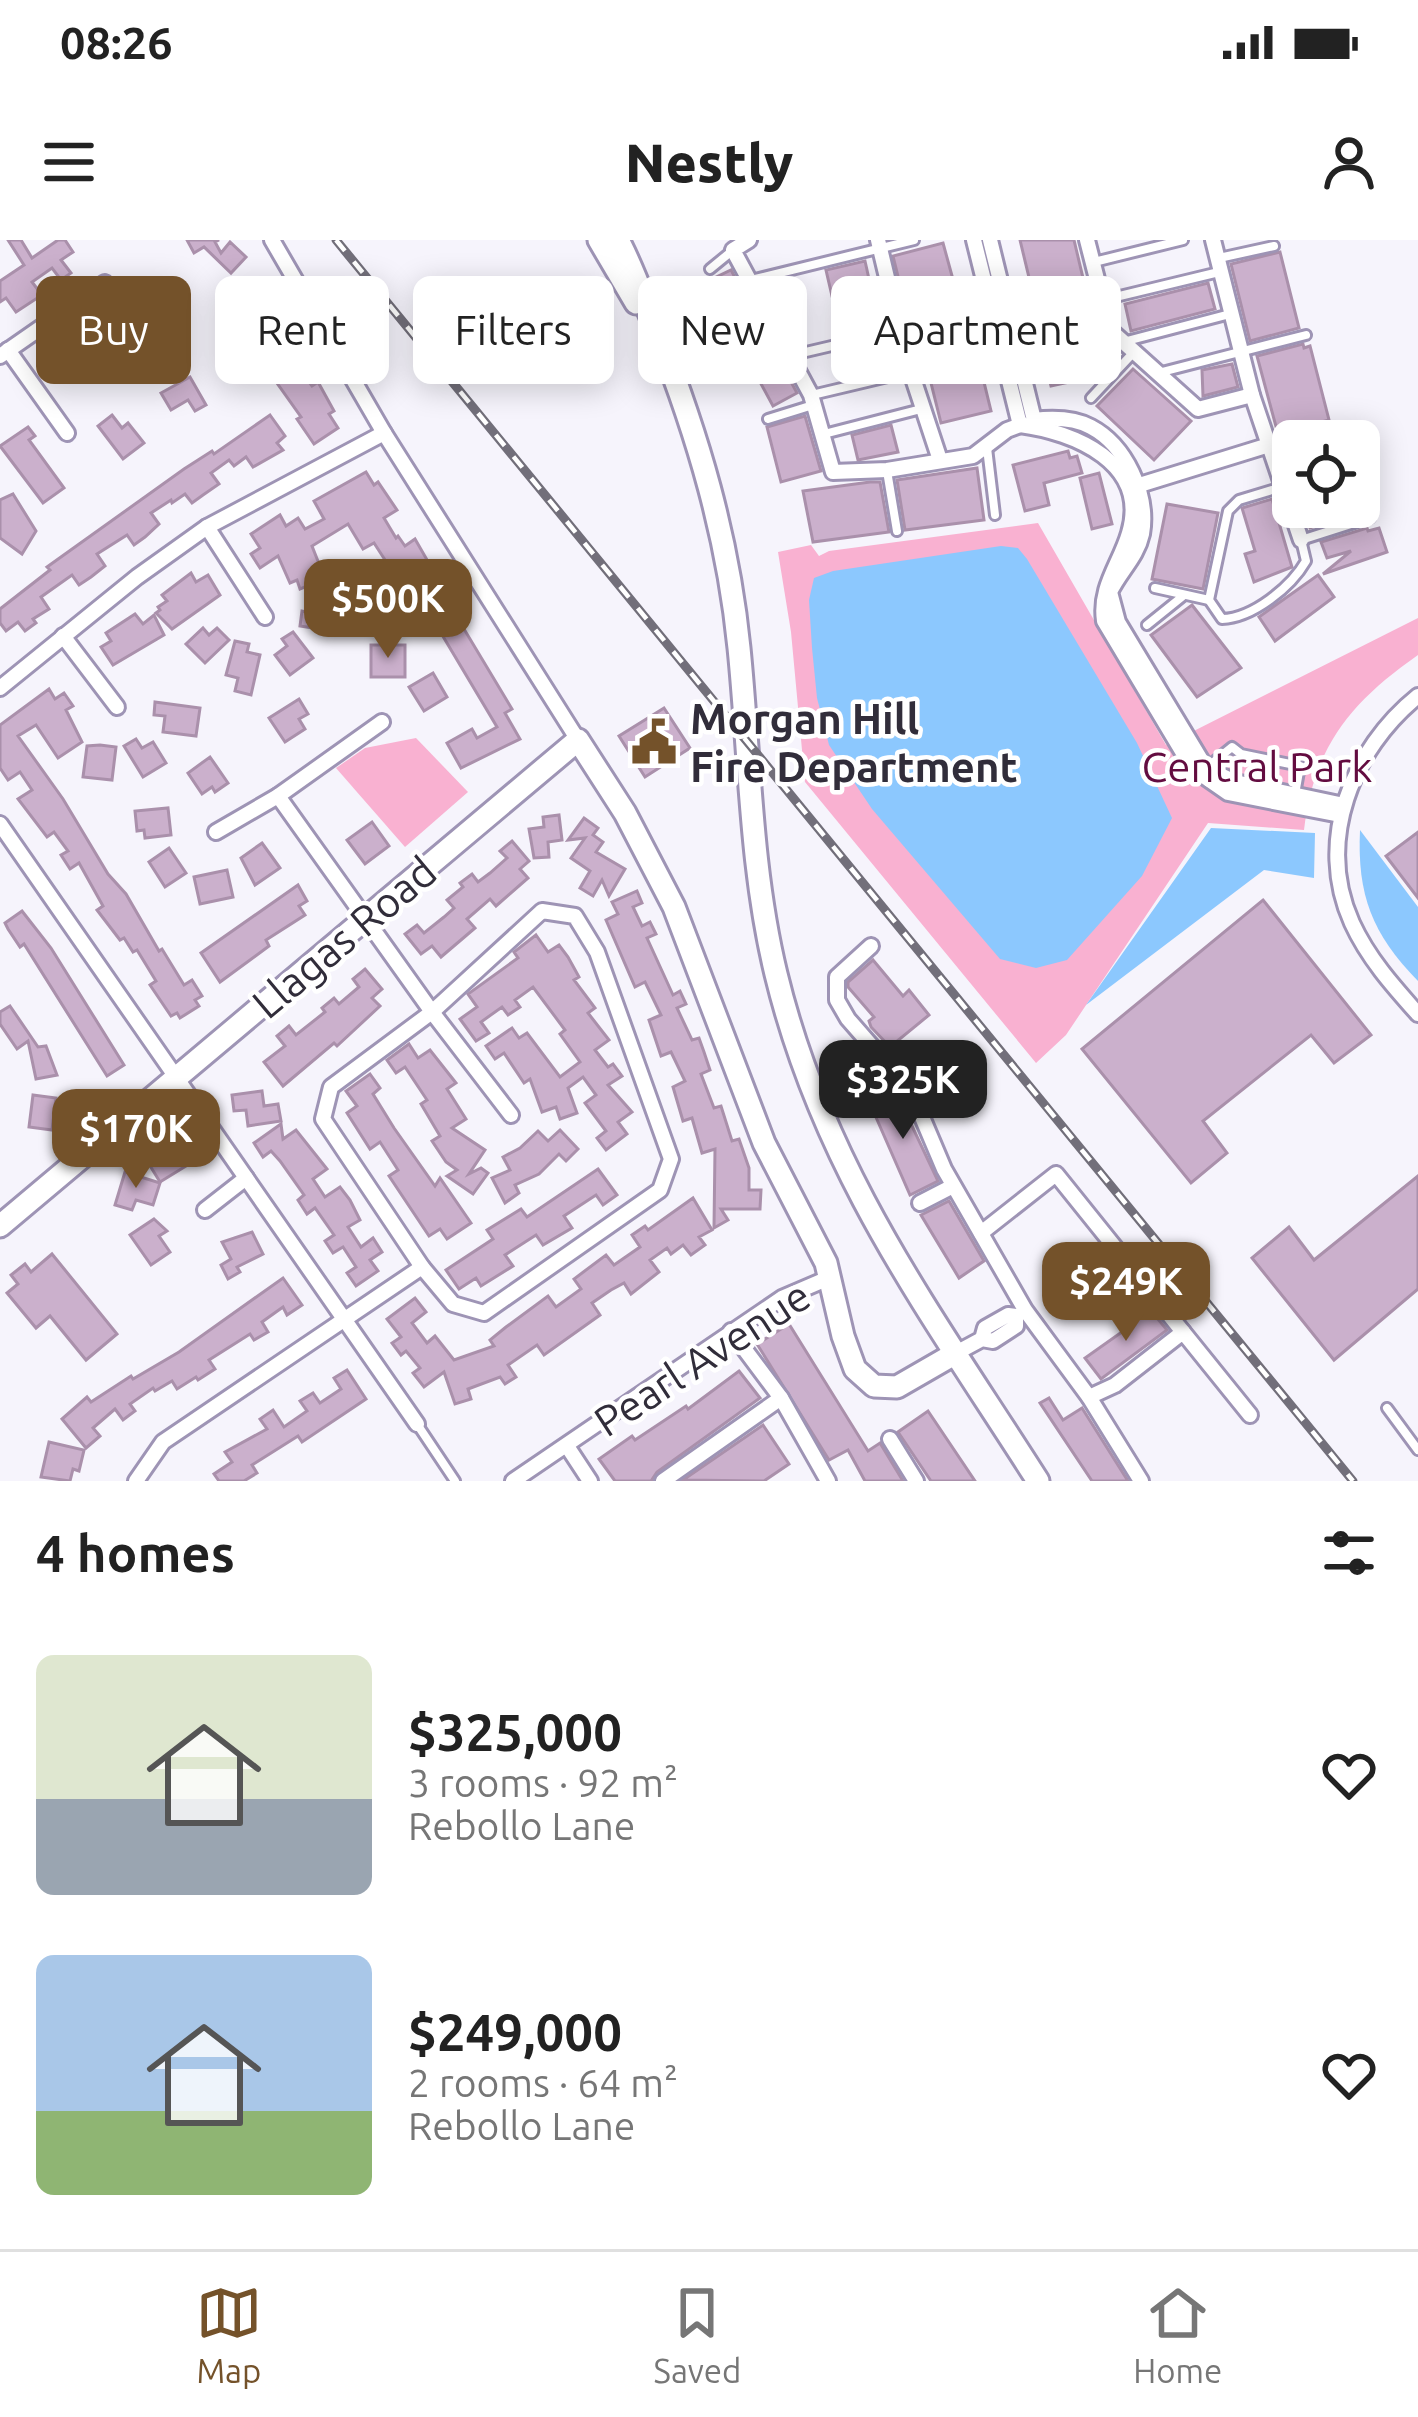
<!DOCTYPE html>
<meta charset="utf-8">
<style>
:root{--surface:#fff;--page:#f6f6f6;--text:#222;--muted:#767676;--line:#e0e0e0;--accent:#74522a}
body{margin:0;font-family:Ubuntu,sans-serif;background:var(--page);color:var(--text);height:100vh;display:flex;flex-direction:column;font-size:45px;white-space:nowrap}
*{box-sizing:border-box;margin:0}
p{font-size:39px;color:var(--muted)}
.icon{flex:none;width:66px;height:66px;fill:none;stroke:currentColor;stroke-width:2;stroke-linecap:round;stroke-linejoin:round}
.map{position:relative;height:1241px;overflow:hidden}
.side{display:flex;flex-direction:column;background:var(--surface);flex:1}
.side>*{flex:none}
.top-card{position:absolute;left:36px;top:36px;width:1347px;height:108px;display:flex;gap:24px}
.tools{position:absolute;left:1272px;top:180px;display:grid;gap:24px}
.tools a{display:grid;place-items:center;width:108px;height:108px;border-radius:18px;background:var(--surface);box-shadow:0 6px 30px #0003;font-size:60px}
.price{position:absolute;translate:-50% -102px;padding:0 27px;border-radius:24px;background:var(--accent);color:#fff;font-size:39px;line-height:78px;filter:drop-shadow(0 3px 6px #0008)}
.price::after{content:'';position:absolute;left:50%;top:72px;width:36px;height:27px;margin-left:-18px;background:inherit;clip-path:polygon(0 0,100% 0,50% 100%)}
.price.current{background:#222;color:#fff}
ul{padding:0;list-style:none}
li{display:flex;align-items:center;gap:36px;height:300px;padding:0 36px}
li span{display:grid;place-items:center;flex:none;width:336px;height:240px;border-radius:18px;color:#555}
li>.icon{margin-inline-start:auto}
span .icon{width:144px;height:144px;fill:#fffc;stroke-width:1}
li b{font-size:51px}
h2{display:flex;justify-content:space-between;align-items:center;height:144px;padding:0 36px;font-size:51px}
.pill{padding:0 42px;border-radius:18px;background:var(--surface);box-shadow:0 6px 30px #0003;font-size:42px;line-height:108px}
.pill.current{background:var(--accent);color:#fff}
.status{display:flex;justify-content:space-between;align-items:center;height:84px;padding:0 60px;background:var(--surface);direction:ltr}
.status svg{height:33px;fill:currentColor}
header{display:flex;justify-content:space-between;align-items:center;height:156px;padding:0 36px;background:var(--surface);font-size:54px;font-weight:800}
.tabs{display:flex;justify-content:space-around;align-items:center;height:168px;border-top:3px solid var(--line);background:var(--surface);font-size:33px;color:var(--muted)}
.tabs a{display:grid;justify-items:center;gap:6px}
.tabs .current{color:var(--accent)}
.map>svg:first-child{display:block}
</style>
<div class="status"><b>08:26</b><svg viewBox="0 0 49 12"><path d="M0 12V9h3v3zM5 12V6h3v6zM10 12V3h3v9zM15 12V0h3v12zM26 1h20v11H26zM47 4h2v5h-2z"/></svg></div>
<header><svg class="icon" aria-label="menu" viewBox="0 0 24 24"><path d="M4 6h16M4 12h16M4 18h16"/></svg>Nestly<svg class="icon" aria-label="person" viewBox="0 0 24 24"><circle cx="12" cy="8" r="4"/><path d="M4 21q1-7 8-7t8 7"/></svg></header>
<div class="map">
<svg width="1418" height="1241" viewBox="0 0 1418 1241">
<rect width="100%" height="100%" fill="#f6f4fc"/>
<g fill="#f9b1d1">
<path d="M1038,283L1166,505L1418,378V415C1351,462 1314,506 1304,590L1208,583L1066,795L1036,823L805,542L791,392L778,312L811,305L819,316L829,311Z"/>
<path d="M416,498L468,552L405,607L336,528L365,508Z"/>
</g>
<g fill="#8cc8fe">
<path d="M1001,306L1018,308L1027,319L1137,503L1172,578L1142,636L1067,720L1036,728L1000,719L872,569L829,505L817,458L812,408L809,360L814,338L833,331Z"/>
<path d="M1211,588L1315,593L1314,638L1264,630L1086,765Z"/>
<path d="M1360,590L1418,667V741C1372,694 1357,655 1360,590Z"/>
</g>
<g fill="#cbb0cc" stroke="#aa90ab" stroke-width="3">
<path d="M8,0H21L32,18L58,0H65L73,12L61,20L71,33L61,40L52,28L32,42L42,55L16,72L6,58L0,62V41L24,25Z"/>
<path d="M187,0H219L215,2L221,13L230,2L246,17L231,33L204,7L194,13Z"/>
<path d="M1020,0H1074L1083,38L1032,50Z"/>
<path d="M943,3L963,76L911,89L893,16Z"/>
<path d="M1280,12L1299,88L1250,101L1231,24Z"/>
<path d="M865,21L871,48L832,56L826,30Z"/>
<path d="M731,30L797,153L773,166L706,42Z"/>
<path d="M1208,43L1215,69L1131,91L1125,64Z"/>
<path d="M1082,55L1101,135L1051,146L1032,72L1037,71L1036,66Z"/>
<path d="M137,60L155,75L149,84L161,93L152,105L123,82L131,77L126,74Z"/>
<path d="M97,83L104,94L114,88L128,109L104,124L95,109L58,136L47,121L58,114L50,102L68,89L74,98Z"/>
<path d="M967,92L972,93L991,171L941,183L921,103Z"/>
<path d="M270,98L297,140L304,135L312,146L318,142L334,171L329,174L338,188L314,204L297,179L301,177L274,139L270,141L259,125L245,134L236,120Z"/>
<path d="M884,102L890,128L849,138L843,112Z"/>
<path d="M1303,104L1304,108L1310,106L1329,180L1278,194L1257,116Z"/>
<path d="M1232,124L1238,147L1203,156L1202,130Z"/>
<path d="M1133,129L1191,181L1154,220L1097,166Z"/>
<path d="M190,137L206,165L195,171L188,160L171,170L161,153Z"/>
<path d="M112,175L122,188L128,183L144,203L123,219L98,186Z"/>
<path d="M270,175L285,196L277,203L283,210L253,227L246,217L234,226L229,220L211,233L219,244L203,255L192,263L185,254L172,263L171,260L151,273L159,284L145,297L134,305L127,295L97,314L105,326L91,337L79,345L72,335L41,357L49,369L33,379L36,383L25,391L18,382L6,391L0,383V369L50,330L47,327L184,229L212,211L214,214Z"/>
<path d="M805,176L821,231L781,242L767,187Z"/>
<path d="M891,185L898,212L858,220L852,195Z"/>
<path d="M28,187L35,196L29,200L64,248L43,263L0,206Z"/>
<path d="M1068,211L1070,218L1077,216L1082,233L1044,243L1049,265L1025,271L1013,225Z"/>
<path d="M977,228L984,280L905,290L897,240Z"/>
<path d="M366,232L374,245L378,242L397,270L384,278L396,298L398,296L405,306L415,299L434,332L426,336L438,357L443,354L512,469L505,473L520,499L461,528L447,503L472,489L477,498L497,487L435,383L425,388L409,360L401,364L392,348L400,343L374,303L363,309L348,284L312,306L325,339L300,349L297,340L290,343L278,316L260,328L251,314L260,308L251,294L280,275L286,286L298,278L305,289L324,279L314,261Z"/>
<path d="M1099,233L1112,284L1092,289L1080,238Z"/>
<path d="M870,242H880L889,292L813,302L803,251Z"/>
<path d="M13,254L36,291L22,314L0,298V260Z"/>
<path d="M1272,259L1292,327L1254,342L1245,314L1255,311L1242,268Z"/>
<path d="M1167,264L1218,273L1203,349L1152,339Z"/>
<path d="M1303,267H1360L1361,272L1310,288Z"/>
<path d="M1367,288L1368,291L1379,288L1387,312L1323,334L1351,311L1327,318L1321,302Z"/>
<path d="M191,333L196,342L208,335L220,355L172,389L156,373L160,370L158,367L167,361L162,355Z"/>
<path d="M1318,335L1334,357L1275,401L1259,377Z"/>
<path d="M313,357L336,360L332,391L300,386L302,371L311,373Z"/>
<path d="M1192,365L1241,428L1197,457L1151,395Z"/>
<path d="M135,374L143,384L154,375L164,395L113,425L101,407L111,401L106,393Z"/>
<path d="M203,388L209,395L217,388L229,400L205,423L186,404Z"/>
<path d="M293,392L313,418L290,435L275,415L287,406L282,399Z"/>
<path d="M235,401L249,404L247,412L260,415L251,455L235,451L238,438L226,435Z"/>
<rect x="371" y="405" width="34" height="32"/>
<path d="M433,433L447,457L424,471L409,447Z"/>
<path d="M49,449L55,459L64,453L73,466L66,470L82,502L58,518L36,485L18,496L63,559L108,634L126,654L159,711L162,709L184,745L192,740L202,756L195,760L199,766L180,778L177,773L171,776L150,745L156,741L137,710L133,712L124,698L120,700L97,670L103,666L79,623L70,629L61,615L68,611L54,592L47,597L18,559L32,550L20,532L8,540L0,528V485Z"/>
<path d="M299,459L308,474L299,479L305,489L285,502L269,478Z"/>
<path d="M155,462L200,468L196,496L163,492L165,476L154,475Z"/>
<path d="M664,468L690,508L645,537L619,496Z"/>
<path d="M136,499L142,508L153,502L166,523L143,537L124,506Z"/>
<path d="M100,505L116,507L112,540L83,537L87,506Z"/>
<path d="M210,517L228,543L215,552L212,547L202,554L188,533Z"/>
<path d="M168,568L171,595L145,598L144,590L137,591L135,571Z"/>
<path d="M559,575L562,600L548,602L549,617L534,618L529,589L544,587L543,577Z"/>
<path d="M584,578L598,588L593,595L603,602L596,612L625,629L609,656L602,640L593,656L580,648L590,631L571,618L585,598L568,600Z"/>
<path d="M372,582L389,606L365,624L347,600Z"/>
<path d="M1418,592V658L1386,616Z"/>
<path d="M512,601L529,621L520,629L528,638L496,666L490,659L467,679L475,688L441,717L432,706L421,714L405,694L417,685L424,693L444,677L454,668L447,660L463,647L460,643L472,634L478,642L490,633L507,618L500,611Z"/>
<path d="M262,603L280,628L255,645L241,618Z"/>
<path d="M169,608L186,633L165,647L149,622Z"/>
<path d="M227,630L233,657L200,664L194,637Z"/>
<path d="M298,645L307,661L299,666L305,675L266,700L269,706L220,742L201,713Z"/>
<path d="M637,651L642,663L633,667L642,686L650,682L656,694L647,698L673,755L680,751L686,764L677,768L692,800L699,798L704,812L710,830L701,834L714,868L721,866L732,901L739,899L749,928V950H761L760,969H721L728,980L714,988L715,909L702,913L692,878L683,881L673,847L685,841L671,812L661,816L649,780L661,775L645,742L635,747L606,680L618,674L612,662Z"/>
<path d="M1263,660L1371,795L1334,823L1311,795L1203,881L1227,913L1191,943L1082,809Z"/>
<path d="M22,671L51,708L124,825L107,836L24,704L20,707L8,689L5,683Z"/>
<path d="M536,695L548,712L559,705L568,717L579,737L574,740L595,768L588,773L609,800L595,810L608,827L613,824L622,836L608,845L632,872L618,882L627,894L606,910L597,898L606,891L585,863L596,855L583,837L568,848L577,873L560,879L556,867L542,872L530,839L524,843L504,813L495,819L486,806L512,788L519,798L527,793L560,837L580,822L560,794L565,790L533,747L515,760L520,767L508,775L502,767L481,782L489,793L476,801L460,779L477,767L468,754L518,718L514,712Z"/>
<path d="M873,720L903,756L909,750L929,775L890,807L871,787L869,781L874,777L848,747V742Z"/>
<path d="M365,729L382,749L372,758L380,766L337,806L334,803L283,846L264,822L285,806L277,796L289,786L296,795L325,772L322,768L334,758L339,764L359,747L353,739Z"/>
<path d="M10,766L38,807L46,806L57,835L36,839L28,801L17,809L0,784V772Z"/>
<path d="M409,804L418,818L430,810L456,843L447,849L466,879L452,888L485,910L469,934L481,928L488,933L473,954L447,936L457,930L446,922L432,901L440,896L421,864L427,860L405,827L396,833L387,820Z"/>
<path d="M370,834L380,848L373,854L394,888L435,946L440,938L471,983L447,999L440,989L429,996L389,936L398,930L380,902L370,909L347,873L357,866L346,851Z"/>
<path d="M895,850L938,941L910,955L868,859Z"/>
<path d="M262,851L264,866L278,864L281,881L248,886L246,870L234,871L232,855Z"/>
<path d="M33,855L56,858L52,890L29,887Z"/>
<path d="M281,884L283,899L296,890L327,929L313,939L325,957L340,947L350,960L360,980L348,987L361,1007L373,998L382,1012L370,1020L378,1031L356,1046L347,1033L356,1027L343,1007L333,1013L325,1001L334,995L315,968L307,974L298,960L304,955L280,921L271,911L263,917L254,903Z"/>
<path d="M185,890L198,910L182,919L186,926L160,942L144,916Z"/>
<path d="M560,890L578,909L566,921L559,914L539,934L515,945L519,953L505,963L492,938L510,930L503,917L520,908L538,891L548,901Z"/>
<path d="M598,929L617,955L603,965L596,955L564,976L572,988L543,1005L536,995L505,1015L513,1026L481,1046L476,1038L459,1049L446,1030L493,999L487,990L521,969L527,977Z"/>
<path d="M125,932L160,943L153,965L136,960L132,970L115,965Z"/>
<path d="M1418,936V1049L1334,1120L1252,1018L1289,987L1314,1020Z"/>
<path d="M693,958L712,990L699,997L705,1005L691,1015L683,1005L671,1014L667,1008L650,1020L659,1032L631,1054L624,1043L611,1050L592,1063L600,1075L544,1115L537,1105L508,1125L516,1137L505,1144L500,1137L468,1149L471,1159L455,1164L444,1132L424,1147L413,1133L420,1128L406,1111L401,1115L392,1103L401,1097L387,1079L415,1058L426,1072L412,1083L427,1103L435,1096L454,1120L494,1106L490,1100L506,1087L548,1056L556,1067L581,1049L574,1039L606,1015L614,1025L640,1007L632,995L645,986L648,990Z"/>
<path d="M949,961L984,1021L959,1038L921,975Z"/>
<path d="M154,979L167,991L159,996L170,1012L151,1025L130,995Z"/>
<path d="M252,992L263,1014L237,1027L240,1032L228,1039L221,1025L231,1019L222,1002Z"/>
<path d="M52,1014L117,1094L86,1120L50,1076L36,1088L7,1053L18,1044L11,1035L25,1024L31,1032Z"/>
<path d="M283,1038L302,1065L287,1075L283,1067L262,1082L268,1092L254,1100L250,1094L209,1120L215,1129L198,1140L196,1137L177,1149L172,1141L155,1151L153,1148L130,1164L135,1171L123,1180L115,1169L93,1188L100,1196L86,1208L62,1179L87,1157L91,1162L131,1136L133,1139L179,1112Z"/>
<path d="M1148,1067L1167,1090L1101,1139L1085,1118L1136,1082L1133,1079Z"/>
<path d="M789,1084L868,1211L880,1203L903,1241H865L848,1210L829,1220L757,1104Z"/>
<path d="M347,1130L366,1159L302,1202L298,1196L252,1225L257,1233L244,1241H219L214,1234L232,1222L225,1212L267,1189L260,1179L273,1170L284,1187L307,1171L300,1161L313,1153L320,1163L341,1149L334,1138Z"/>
<path d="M739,1131L760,1158L657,1232L651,1241H615L599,1219L632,1196L635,1200L686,1166L688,1169Z"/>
<path d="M1049,1158L1063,1180L1082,1168L1128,1241H1092L1040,1163Z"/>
<path d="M928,1171L975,1241H931L898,1192Z"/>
<path d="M763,1185L789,1224L764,1241L683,1240Z"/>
<path d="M49,1202L84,1210L79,1231L73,1229L70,1241L41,1237Z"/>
</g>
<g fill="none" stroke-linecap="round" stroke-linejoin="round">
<g stroke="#9e94b5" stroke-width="14">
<g id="lane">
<path d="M1219,18L1274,6"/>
<path d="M1094,22L1183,0"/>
<path d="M710,29L732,11"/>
<path d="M751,40L914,0"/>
<path d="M1030,59L1096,43"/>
<path d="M1103,60L1219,32"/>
<path d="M904,99L967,84"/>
<path d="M1123,102L1230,74"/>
<path d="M793,115L900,90"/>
<path d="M1158,133L1306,95"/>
<path d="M812,155L909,132"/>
<path d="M1091,158L1133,113"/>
<path d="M768,179L813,165"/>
<path d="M824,194L925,168"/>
<path d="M987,208L995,275"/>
<path d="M887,231L897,291"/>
<path d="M1282,247L1239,260L1228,271L1209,360L1222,379C1253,378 1291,347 1306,321L1301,300L1370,278"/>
<path d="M1155,348L1209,360"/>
<path d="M1147,385L1183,356"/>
<path d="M1205,529L1232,507L1241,514L1300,526L1295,554"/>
<path d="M1387,1168L1418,1210"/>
<path d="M417,1184L455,1241"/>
</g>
</g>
<g stroke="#9e94b5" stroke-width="20">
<g id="street">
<path d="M272,0L384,193L578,500"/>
<path d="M749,0L733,10L811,155L833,232L887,230L973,216L1007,190L1023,184"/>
<path d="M878,0L906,117L940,220"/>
<path d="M974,0L1020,185"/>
<path d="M990,0L1034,180C1051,178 1074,178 1091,187C1125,205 1149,254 1142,294C1137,317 1120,331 1110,352L1118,382L1206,528L1235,542L1344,565"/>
<path d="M1087,0L1110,90L1198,169L1252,155"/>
<path d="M1213,0L1252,155L1301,300"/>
<path d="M8,110L67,193"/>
<path d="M0,116L105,43"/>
<path d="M1020,185C1074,192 1150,223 1129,293C1120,324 1099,347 1104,381L1192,528L1228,553L1340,575"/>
<path d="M1133,247L1269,205"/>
<path d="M207,287L265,377"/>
<path d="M63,396L117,467"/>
<path d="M0,448L137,337L207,287L384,193"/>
<path d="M1418,456C1352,509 1315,601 1352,683C1368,718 1393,746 1418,774"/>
<path d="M278,556L432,772L511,875"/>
<path d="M0,584L417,1184"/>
<path d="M216,592L278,556L382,482"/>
<path d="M542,671L575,676L597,712L671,919L660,950L484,1073L453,1064L422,1027L323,879L331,847L432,772Z"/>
<path d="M871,706L837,737V760L848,779L911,851L944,929L1025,1070L1089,1157L1141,1241"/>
<path d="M920,963L953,946"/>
<path d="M205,970L246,938"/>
<path d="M981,993L1056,934L1183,1092"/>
<path d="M731,1091L781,1158L828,1241"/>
<path d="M956,1113L982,1099L993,1101L1016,1086V1076L1008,1075L985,1088L982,1099"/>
<path d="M1089,1157L1115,1145L1183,1092L1250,1175"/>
<path d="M890,1199L916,1241"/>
<path d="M567,1206L590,1241"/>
<path d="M136,1241L163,1202L422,1027"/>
<path d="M513,1241L782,1058L831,1037"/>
<path d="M663,1241L781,1158"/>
</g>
</g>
<g stroke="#9e94b5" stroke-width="27">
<g id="secondary">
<path d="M599,0L636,63"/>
<path d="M618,0C634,30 644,61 657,92C698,196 728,297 739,408C750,517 750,627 776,734C824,932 931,1073 1038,1241"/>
<path d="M0,986L578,500L625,573L674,667L764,903L826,1023L843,1096L855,1129L874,1146L897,1147L956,1113"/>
</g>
</g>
<use href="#lane" stroke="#fff" stroke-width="8"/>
<use href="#street" stroke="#fff" stroke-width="14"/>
<use href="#secondary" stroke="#fff" stroke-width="21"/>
<g stroke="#726f7a" stroke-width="9">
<path id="rail" d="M336,0L1353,1241"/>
</g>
<use href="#rail" stroke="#fff" stroke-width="4.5" stroke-dasharray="14" stroke-linecap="butt"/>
</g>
<defs>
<g id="civic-bare" transform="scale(3.6)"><path d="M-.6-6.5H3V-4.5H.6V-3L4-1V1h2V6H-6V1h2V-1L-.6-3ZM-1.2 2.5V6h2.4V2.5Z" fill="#74522a" stroke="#fff" stroke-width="2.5" paint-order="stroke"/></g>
</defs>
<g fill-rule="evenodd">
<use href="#civic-bare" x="654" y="502"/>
</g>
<g text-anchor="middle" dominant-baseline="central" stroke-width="9" stroke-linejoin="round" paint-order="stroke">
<g font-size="42" font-weight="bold" fill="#312d3a" stroke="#fff" text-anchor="start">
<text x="690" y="478">Morgan Hill<tspan x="690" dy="48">Fire Department</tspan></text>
</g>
<g font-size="42" fill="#630c40" stroke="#fff">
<text x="1257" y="526">Central Park</text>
</g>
<g font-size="42" fill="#312d3a" stroke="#fff">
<text transform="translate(344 697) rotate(-40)">Llagas Road</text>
<text transform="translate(702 1118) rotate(-33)">Pearl Avenue</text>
</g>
</g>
</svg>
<div class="tools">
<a><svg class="icon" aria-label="locate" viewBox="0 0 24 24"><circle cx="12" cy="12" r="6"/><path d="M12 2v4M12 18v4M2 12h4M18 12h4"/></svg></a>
</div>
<b class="price" style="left:388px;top:421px">$500K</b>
<b class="price current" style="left:903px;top:902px">$325K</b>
<b class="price" style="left:136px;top:951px">$170K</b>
<b class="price" style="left:1126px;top:1104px">$249K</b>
<div class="top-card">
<a class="pill current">Buy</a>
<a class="pill">Rent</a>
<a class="pill">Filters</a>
<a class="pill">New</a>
<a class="pill">Apartment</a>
</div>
</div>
<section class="side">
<h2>4 homes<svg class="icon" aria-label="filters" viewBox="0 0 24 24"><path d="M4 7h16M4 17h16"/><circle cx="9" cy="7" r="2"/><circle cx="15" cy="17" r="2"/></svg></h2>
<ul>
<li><span style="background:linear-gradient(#dfe7d0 60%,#9aa5b1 0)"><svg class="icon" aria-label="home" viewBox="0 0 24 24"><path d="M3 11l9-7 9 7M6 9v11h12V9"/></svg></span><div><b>$325,000</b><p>3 rooms · 92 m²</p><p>Rebollo Lane</p></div><svg class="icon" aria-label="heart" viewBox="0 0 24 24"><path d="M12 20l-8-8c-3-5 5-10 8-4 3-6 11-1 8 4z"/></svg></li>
<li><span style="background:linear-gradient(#a9c7e8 65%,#8fb573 0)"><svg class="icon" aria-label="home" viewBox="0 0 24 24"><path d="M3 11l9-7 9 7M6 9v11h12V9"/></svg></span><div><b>$249,000</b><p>2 rooms · 64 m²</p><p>Rebollo Lane</p></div><svg class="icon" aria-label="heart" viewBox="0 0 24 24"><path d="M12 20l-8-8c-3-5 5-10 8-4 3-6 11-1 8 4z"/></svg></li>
</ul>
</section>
<nav class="tabs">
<a class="current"><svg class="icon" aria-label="map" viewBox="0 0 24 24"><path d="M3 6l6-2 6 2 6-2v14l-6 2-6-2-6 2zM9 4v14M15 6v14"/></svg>Map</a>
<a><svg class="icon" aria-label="saved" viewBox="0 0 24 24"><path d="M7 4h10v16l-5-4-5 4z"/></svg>Saved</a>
<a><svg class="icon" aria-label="home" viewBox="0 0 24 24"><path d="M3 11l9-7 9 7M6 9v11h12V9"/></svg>Home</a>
</nav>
